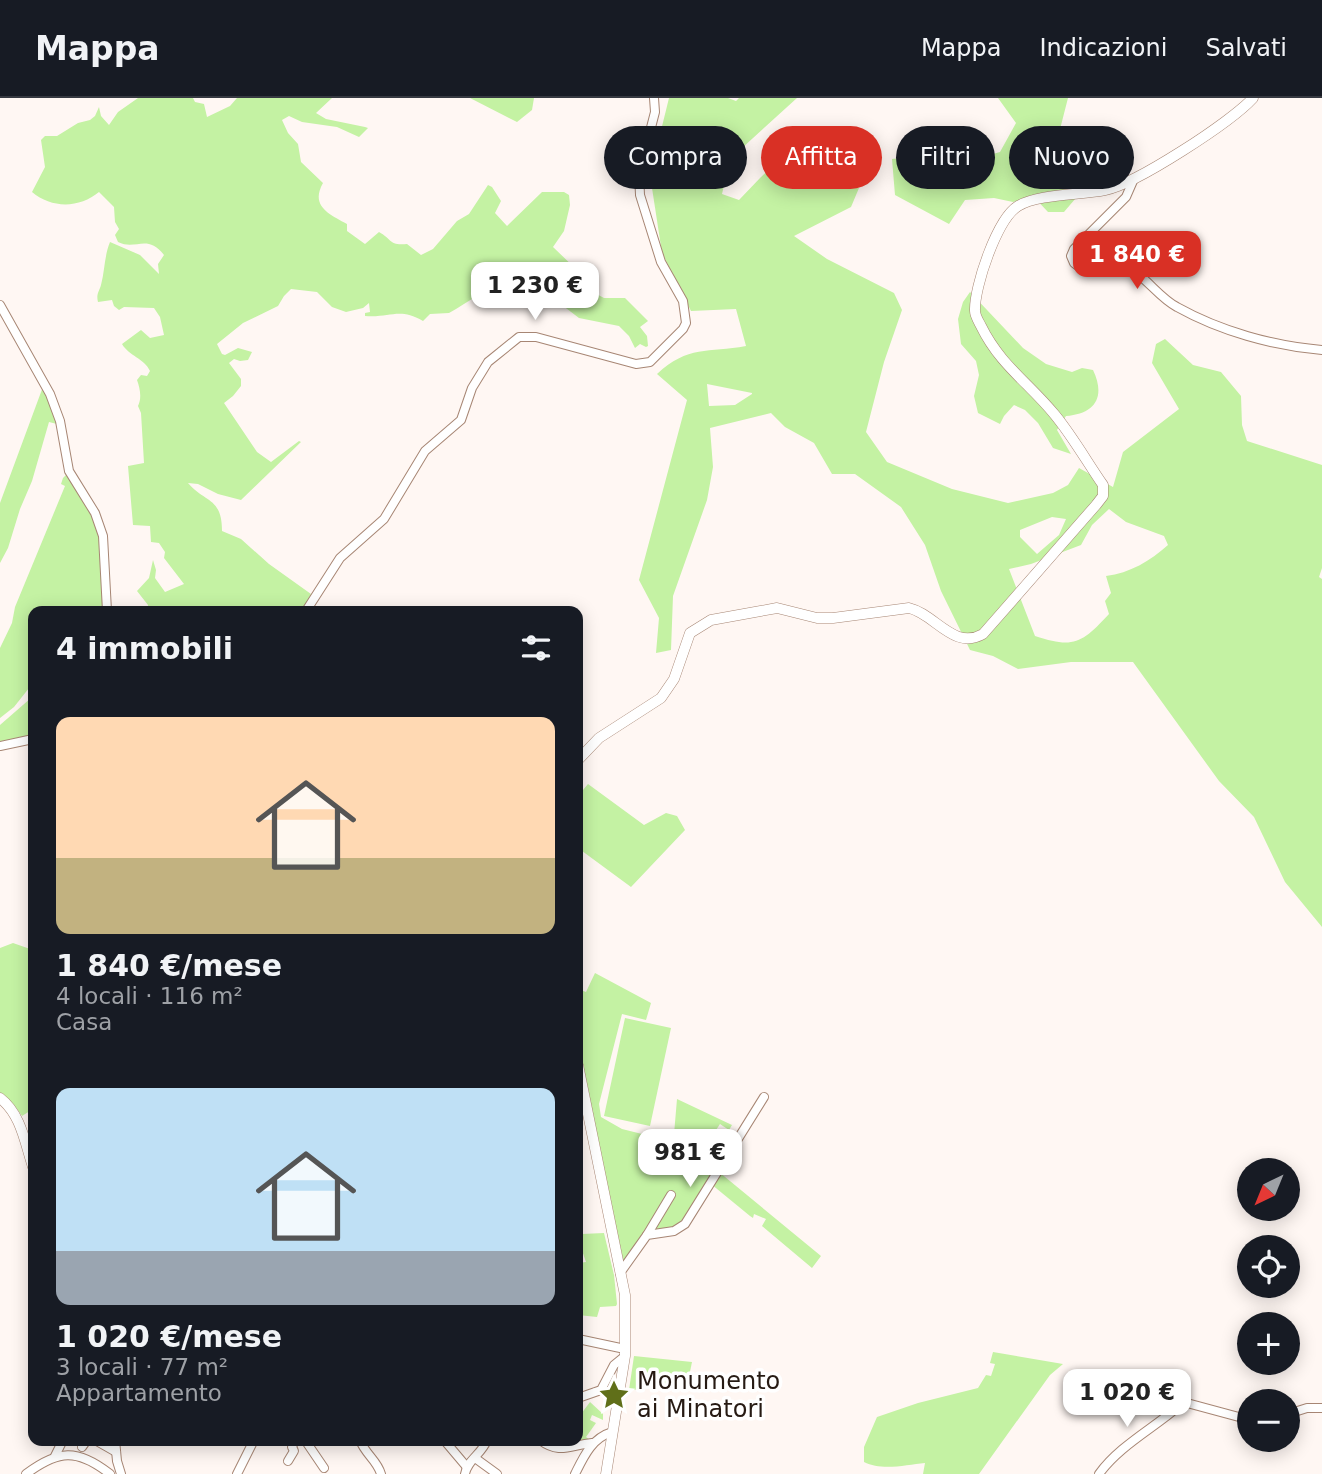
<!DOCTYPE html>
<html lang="it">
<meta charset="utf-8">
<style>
:root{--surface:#171b24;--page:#242831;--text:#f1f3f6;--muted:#9ea1a6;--line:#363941;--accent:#d93025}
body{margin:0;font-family:"DejaVu Sans",sans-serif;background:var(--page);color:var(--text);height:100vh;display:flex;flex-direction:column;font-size:26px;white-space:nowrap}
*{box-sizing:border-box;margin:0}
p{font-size:23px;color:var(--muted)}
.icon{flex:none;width:38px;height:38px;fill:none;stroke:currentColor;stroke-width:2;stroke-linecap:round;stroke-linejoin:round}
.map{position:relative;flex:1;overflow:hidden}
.panel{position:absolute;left:28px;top:508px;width:555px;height:840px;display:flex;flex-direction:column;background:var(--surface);border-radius:14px;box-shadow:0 4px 18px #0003}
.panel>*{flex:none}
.guide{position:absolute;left:604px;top:28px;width:612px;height:63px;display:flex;gap:14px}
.needle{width:46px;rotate:223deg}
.controls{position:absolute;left:1237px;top:1060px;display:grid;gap:14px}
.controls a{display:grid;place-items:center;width:63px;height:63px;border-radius:50%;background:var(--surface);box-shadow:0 4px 18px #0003;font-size:35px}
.price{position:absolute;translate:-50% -60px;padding:0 16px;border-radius:14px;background:#fff;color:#222;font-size:23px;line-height:46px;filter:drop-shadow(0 2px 4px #0008)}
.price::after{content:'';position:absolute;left:50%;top:42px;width:21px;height:16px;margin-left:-10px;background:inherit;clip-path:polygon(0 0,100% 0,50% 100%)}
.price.on{background:var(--accent);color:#fff}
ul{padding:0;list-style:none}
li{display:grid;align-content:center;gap:14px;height:371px;padding:0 28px}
li span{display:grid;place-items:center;height:217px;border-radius:14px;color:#555}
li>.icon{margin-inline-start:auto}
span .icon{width:126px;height:126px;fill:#fffc;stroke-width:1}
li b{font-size:30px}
h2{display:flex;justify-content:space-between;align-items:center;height:84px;padding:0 28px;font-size:30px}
.tag{padding:0 24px;border-radius:32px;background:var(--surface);box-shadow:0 4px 18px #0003;font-size:24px;line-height:63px}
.tag.on{background:var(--accent);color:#fff}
header{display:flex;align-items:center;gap:42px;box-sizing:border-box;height:98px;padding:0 35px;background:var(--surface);border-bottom:2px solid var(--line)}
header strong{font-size:33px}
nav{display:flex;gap:38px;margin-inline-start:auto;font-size:24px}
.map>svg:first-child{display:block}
</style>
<header>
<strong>Mappa</strong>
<nav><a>Mappa</a><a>Indicazioni</a><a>Salvati</a></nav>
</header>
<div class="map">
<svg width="1322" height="1376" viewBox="0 0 1322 1376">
<rect width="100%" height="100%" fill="#fff7f3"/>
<g fill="#c4f2a3" fill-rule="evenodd">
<path d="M138,0H193L195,4L204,6L207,19L230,8L237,0H332L316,15L326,21L365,29L368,30L359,39L337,29L302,24L289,18L282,22L288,35L298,46L301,64L323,85C310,108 329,116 347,126V133L365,146L379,134C392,141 389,148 407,146L421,157L433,151L457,123L469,116L488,87L492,89L501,103L495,115L507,128L542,94H564L569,97L570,107L564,133L553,149L578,173L587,191L604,200H625L648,223L640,229L647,238L648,248L646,249L640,246L635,250L629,238L619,228L579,220L554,201L549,204L534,198C512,212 511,197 499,184L456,211L449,215L430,216L423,223C399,209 391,220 365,218V215L370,214L369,205L363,210L346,214L332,209L317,194L291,191L284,198L278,208L243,225L217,246L222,256L225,257L238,250L252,254L248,262L240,263L234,261L229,265L241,281V288L233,298L224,305L257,354L271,364L299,343L301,344L241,402L218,396L198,386L188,385C205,405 222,399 222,433L241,441L269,466L311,496L302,513H147L148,507L137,493L149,480L153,462L156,472L155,480L165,494L184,486L164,460L165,454L159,445L151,444L150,428L133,427L128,368L144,365L141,315L138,308C142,300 140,290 137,282L141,277L147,278L150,273C144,260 129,258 122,246L141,232L150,240L164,237L160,219L154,210L124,209L119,212L114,208L112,202L98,204C96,196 99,194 101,187C105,172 104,159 110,144L140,157L159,176L158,166L164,157C147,135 136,153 118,144L115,137L119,131L115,124L114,109L99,94C80,110 52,111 32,94L45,69L41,42L45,38H57L78,25L90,22L95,18L99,9L101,18L109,27L118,14Z"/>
<path d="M470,0H534L532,12L517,24Z"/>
<path d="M669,0H728L736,3L739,0H797L730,61L722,96L739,102L761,79L782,60L806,89L859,90L851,109L794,138L827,161L894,195L902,212L884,264L866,334L887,364L952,391L1008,405L1053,395L1068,387L1079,370L1113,389L1123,354L1179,311L1152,265L1156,246L1165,241L1193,267L1221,274L1241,298L1242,327L1247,343L1322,367V470L1319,479L1322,481V829L1285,784L1254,719L1219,683L1133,564H1071L1018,571L993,558L970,552L941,493L925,447L901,409L855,376H832L814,345L785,329L771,315L710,330L713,369L707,402L673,498L671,552L656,555L659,520L639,482L687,302L657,276C688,247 708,255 746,248L736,211L691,213L662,155L650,77ZM707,286L752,295V296L735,307L709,308ZM1109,411L1126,424L1164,438L1168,447C1150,463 1130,475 1106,478L1111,495L1105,503L1109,516C1082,545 1074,551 1035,538L1009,471L1031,466L1081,447L1092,427ZM1052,419L1066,421L1059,437L1037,456L1020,439V432Z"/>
<path d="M998,0H1068L1058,39L1053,46L1058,70L1081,94L1064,114H1048L1033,98L1013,104L994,100L965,102L949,126L895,97L892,61L910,59L975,61L1000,54L1016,25Z"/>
<path d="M970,194L1023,250L1046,266L1072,274L1082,270L1093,272C1106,299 1095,316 1066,318L1057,332L1071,356L1053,350L1038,325L1025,312L1014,307L1004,318L1000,326L978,315L974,298L979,277L976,263L961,246L958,221L963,204Z"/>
<path d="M44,286L50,298L64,355L99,427L107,513H33V585L14,609L0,620V550L12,525L15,509L65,388L61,386L63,380L67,376L57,326L49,324L32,383L20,411L8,450L0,465V405Z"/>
<path d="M31,600L33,602V639L0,645V627Z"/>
<path d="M588,686L644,727L666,715L677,718L685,732L631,789L578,750V698Z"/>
<path d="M13,845L33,852V1011L22,1018L14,1007L0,998V850Z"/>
<path d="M595,875L651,905L646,922L622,916L599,1006L601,1019L622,1031L642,1036L641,1045L673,1048L677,1001L732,1027L729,1032L720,1026L708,1044L720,1051L716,1057L722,1061L684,1122L671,1130L646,1136L624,1167L578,942V891L586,894Z"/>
<path d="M625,920L671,930L650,1028L604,1018Z"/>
<path d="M719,1074L821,1158L812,1170L762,1128L766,1121L754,1116L753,1120L750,1118L711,1086Z"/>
<path d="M604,1135L614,1177L617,1206L616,1208L600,1209L597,1219L578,1217V1165L586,1164L578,1141L582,1136Z"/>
<path d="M993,1254L1063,1266L1050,1277L979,1376H923L925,1365C906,1367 881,1373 864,1364V1349L877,1319L918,1305L978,1290L986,1277L991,1278L995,1266L990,1265Z"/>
<path d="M634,1258L692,1264L687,1288L629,1292Z"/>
<path d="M590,1304L603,1316V1322L592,1317L590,1322L596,1325L586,1339L590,1342L572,1345L571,1342H578V1320Z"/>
</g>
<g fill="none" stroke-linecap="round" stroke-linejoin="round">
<g stroke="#a78674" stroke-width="10">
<g id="minor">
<path d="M1133,83L1126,99L1074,151L1071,158L1074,165L1078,168C1092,168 1107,162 1121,167C1144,174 1156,198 1177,209C1220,233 1273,248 1322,252"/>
<path d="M0,207L50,296L60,323L69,373L95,415L103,438L107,513"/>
<path d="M306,513L340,460L384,421L425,353L461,322L472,290L488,264L519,239H536L636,266L650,264L683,231L686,225L683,203L661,164L640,97L639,76L655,14L654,0"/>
<path d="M0,648L33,641"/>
<path d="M647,1137L671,1097"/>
<path d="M620,1175L647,1137L674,1133L685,1126L764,999"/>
<path d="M578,1241L625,1251"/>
<path d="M578,1300L601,1292L614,1267L625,1258"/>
<path d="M1288,1316L1307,1310H1322"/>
<path d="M95,1342L116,1354"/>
<path d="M115,1342L117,1363L121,1376"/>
<path d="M305,1342L324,1370"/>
<path d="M360,1342C365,1356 377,1362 381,1376"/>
<path d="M444,1342L466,1368"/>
<path d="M540,1342C560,1357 570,1347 592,1345"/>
<path d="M82,1349L87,1342"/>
<path d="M55,1358L63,1342"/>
<path d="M475,1360L497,1376"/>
<path d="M288,1363L294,1353L292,1349L295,1342"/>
<path d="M26,1376C58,1352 77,1350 110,1376"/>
<path d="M237,1376L254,1342"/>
<path d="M465,1376C467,1362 482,1356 487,1342"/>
<path d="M575,1376C584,1358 592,1340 612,1334"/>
<path d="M1099,1376C1119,1348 1154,1330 1179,1308L1187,1305L1250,1322"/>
</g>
</g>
<g stroke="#a78674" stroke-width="11">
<g id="tertiary">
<path d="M578,662L599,640L661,600L674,581L690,535L711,522L777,510L817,520H833L909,510C935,516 954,553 983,536L1096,407L1103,398V387C1087,364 1073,339 1055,317C1029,285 1000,267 981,228C979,224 975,218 975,213C974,189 997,121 1018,108C1038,96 1080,97 1105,92C1136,86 1231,24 1253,0"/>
<path d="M578,967L625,1197V1258L606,1376"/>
<path d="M0,1000C21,1016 25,1045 33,1069"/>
</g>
</g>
<use href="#minor" stroke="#fff" stroke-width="8"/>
<use href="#tertiary" stroke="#fff" stroke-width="10"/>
</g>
<defs>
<g id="sight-bare" transform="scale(2.415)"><path d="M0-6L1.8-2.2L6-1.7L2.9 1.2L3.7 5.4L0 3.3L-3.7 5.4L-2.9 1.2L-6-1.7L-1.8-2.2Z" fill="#606f19" stroke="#fff" stroke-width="2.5" paint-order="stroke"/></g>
</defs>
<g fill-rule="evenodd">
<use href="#sight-bare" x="614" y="1297"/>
</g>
<g text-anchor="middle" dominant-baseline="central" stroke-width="7" stroke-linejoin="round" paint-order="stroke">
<g font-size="24" fill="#261a13" stroke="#fff" text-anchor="start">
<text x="637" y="1283">Monumento<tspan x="637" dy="28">ai Minatori</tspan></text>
</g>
</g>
</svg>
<div class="controls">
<a><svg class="needle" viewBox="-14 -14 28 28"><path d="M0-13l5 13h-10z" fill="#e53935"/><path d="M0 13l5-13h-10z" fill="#9ea1a6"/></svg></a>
<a><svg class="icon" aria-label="locate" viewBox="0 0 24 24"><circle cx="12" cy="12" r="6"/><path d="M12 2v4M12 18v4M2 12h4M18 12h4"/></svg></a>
<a>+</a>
<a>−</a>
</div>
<b class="price on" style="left:1137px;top:193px">1 840 €</b>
<b class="price" style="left:535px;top:224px">1 230 €</b>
<b class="price" style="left:690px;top:1091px">981 €</b>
<b class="price" style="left:1127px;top:1331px">1 020 €</b>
<div class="guide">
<a class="tag">Compra</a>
<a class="tag on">Affitta</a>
<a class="tag">Filtri</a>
<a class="tag">Nuovo</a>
</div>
<section class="panel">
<h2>4 immobili<svg class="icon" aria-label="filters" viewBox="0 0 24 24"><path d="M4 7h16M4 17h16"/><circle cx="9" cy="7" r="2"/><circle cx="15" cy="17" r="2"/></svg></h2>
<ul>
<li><span style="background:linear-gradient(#ffd9b3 65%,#c2b280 0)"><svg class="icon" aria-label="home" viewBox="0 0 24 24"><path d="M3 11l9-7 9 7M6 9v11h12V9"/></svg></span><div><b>1 840 €/mese</b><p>4 locali · 116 m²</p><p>Casa</p></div></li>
<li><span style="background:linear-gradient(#bfe0f5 75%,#9aa5b1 0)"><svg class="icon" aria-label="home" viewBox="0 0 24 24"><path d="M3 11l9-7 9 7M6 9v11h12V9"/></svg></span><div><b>1 020 €/mese</b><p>3 locali · 77 m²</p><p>Appartamento</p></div></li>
</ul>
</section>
</div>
